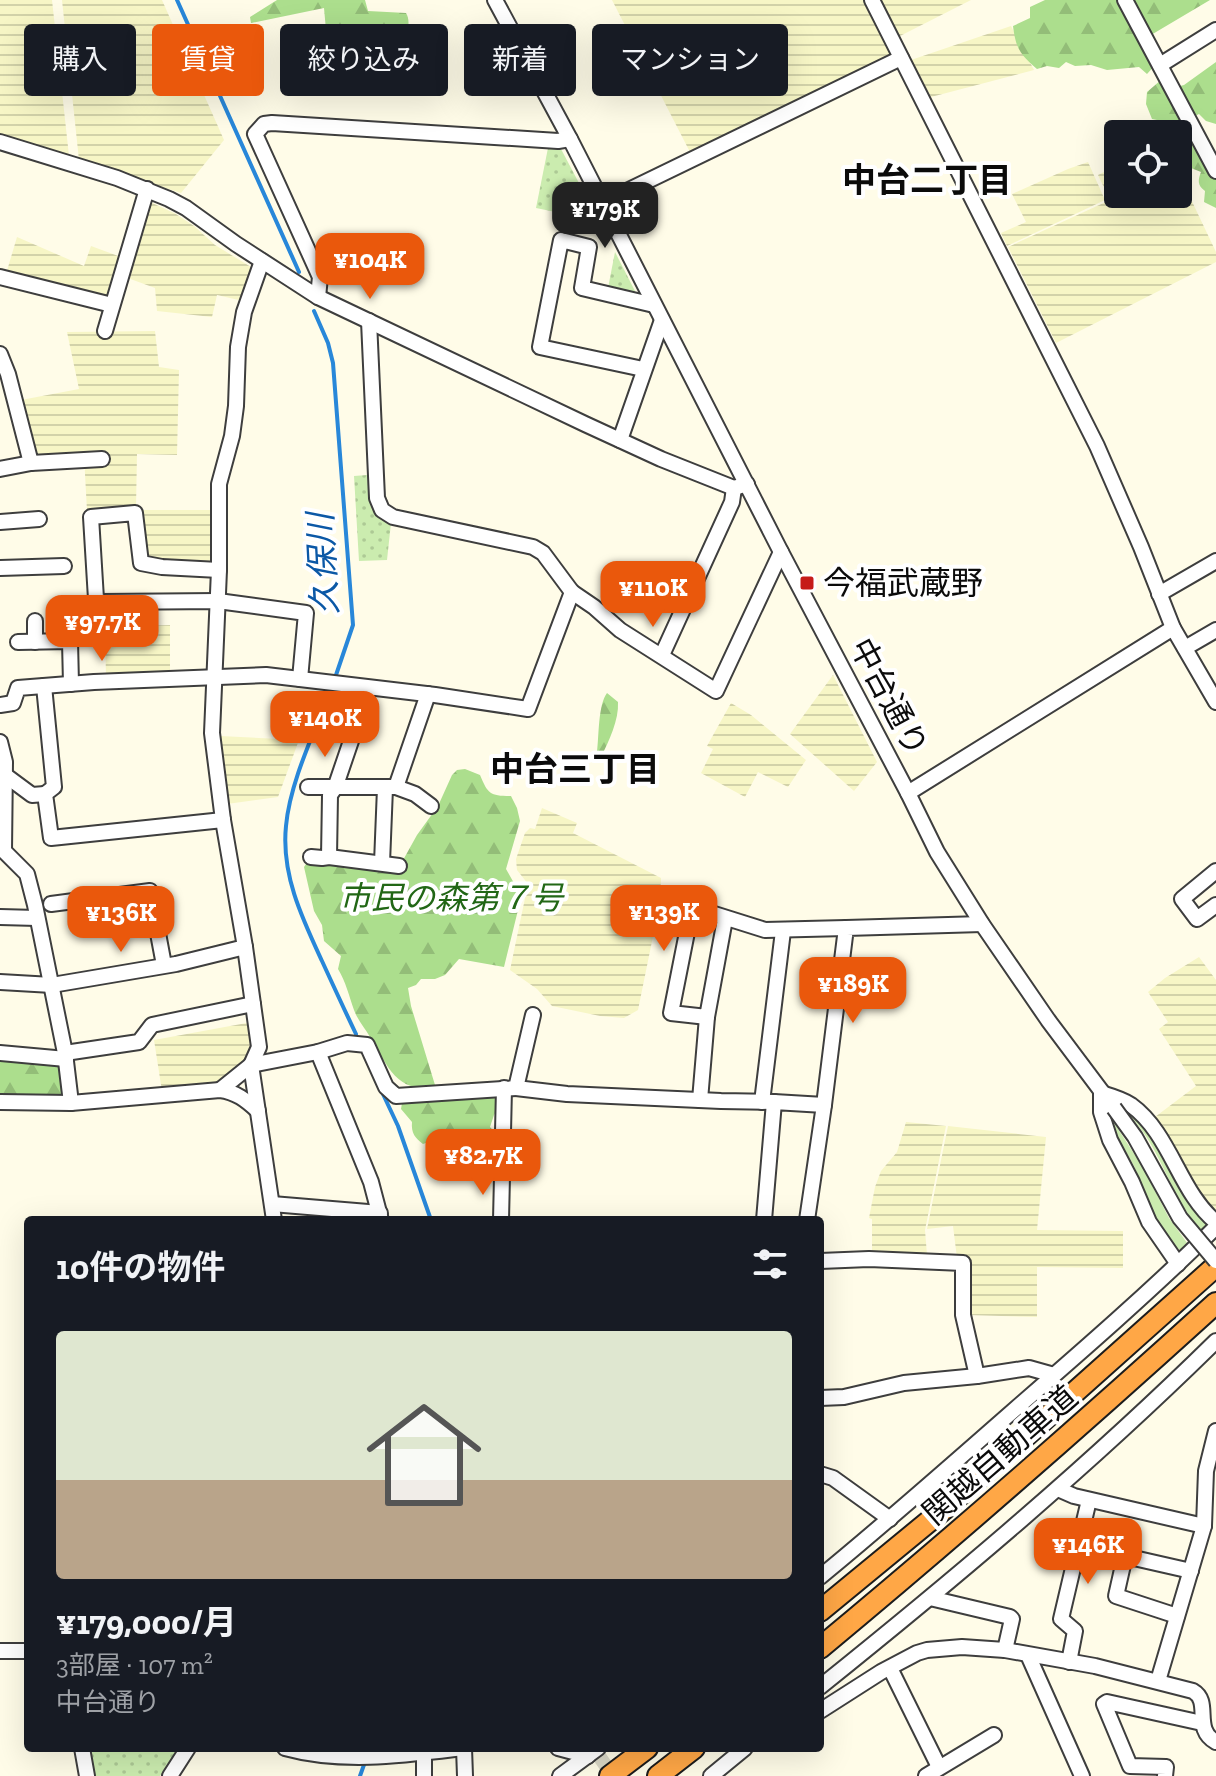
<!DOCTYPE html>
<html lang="ja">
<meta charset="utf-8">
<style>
:root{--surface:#171b24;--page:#20242c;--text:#f1f3f6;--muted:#9ea1a6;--accent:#ea580c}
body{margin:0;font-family:"Zilla Slab","Noto Sans JP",serif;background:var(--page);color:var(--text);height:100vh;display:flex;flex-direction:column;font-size:30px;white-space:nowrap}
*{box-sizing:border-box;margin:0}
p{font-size:26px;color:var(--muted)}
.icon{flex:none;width:44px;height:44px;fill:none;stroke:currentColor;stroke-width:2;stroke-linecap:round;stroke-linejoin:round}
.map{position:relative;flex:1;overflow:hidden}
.side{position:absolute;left:24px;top:1216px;width:800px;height:536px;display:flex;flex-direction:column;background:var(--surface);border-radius:8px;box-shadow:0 8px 32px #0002}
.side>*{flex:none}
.hud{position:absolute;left:24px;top:24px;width:800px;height:72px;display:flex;gap:16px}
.tools{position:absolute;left:1104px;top:120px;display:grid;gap:16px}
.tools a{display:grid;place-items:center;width:88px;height:88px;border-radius:8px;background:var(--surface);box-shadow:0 8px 32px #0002;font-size:40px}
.price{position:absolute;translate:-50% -68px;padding:0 18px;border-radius:16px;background:var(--accent);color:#fff;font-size:26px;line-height:52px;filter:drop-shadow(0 2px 4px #0008)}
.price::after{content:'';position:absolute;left:50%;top:48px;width:24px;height:18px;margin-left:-12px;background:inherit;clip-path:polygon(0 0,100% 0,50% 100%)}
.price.on{background:#222;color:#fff}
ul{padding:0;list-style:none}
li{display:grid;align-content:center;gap:16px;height:424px;padding:0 32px}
li span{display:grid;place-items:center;height:248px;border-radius:8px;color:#555}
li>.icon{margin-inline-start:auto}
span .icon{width:144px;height:144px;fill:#fffc;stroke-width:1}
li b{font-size:34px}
h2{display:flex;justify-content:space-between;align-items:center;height:96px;padding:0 32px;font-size:34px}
.chip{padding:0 28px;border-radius:8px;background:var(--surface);box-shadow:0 8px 32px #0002;font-size:28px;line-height:72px}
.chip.on{background:var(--accent);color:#fff}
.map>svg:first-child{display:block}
</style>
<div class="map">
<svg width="1216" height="1776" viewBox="0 0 1216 1776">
<defs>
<pattern id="farmland-rules" width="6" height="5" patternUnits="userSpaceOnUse" patternTransform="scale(2)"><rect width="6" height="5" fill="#f7f6c6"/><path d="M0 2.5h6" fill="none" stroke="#d2d2a9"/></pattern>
<pattern id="forest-firs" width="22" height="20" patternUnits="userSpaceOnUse" patternTransform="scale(2)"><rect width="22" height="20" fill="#acde8d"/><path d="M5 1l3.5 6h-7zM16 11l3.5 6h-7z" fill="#93bd78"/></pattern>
<pattern id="park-dots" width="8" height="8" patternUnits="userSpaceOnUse" patternTransform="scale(2)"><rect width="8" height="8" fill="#cbecaf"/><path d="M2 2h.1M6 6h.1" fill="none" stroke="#adc995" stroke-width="1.8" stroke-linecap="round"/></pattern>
</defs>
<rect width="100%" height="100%" fill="#fffce8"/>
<g fill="url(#farmland-rules)">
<path d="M0,0H52L69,156L0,136Z"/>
<path d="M62,0H162L224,140L181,193L79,160Z"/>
<path d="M612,0H865L893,54L692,156Z"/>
<path d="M880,0H971L898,37Z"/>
<path d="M1011,26L1034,70L931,97L911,60Z"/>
<path d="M1088,162L1105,200L1007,246L1001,233L1026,222L1012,194L1068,169Z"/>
<path d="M1118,165V194H1178V172L1216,252V262L1056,343L1008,247L1110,200L1098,175Z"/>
<path d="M148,201L176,214L194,226L215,245L251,267L252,270L243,301L217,295L212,317L157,311L155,288L125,277Z"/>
<path d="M17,237L84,266L91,246L121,257L108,296L104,298L6,274Z"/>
<path d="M155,331L159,367L179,370L177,455L137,454L136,508L87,511L84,455L42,457L33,450L21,400L79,389L67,332Z"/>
<path d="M141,510H215L214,561L161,563L149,560L144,554Z"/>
<path d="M170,625V674L106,678L105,627Z"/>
<path d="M833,675L877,762L854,791L790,734Z"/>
<path d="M731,703L751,715L806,760L788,787L758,772L745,797L701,773L713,749L707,746Z"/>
<path d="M220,736L299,740L278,797L227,804Z"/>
<path d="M542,808L577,823L573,833L661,878L660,902L638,1010L624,1018L600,1016L552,1006L537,989L510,970L528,884L517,870L516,859L525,833L530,828L535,829Z"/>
<path d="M1199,957L1216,980V1216L1186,1174L1167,1133L1155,1117L1196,1086L1159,1029L1168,1022L1148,992L1165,978Z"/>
<path d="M252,1022L253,1037L248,1062L219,1083L162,1091L154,1040Z"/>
<path d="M906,1122L946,1126L925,1230L927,1255H872V1219L869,1218L875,1187L881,1171L897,1152Z"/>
<path d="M948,1126L1046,1137L1037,1230L1123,1231V1268L1037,1267V1317L967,1315L957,1258L953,1226L927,1229Z"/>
</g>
<g fill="#cbecaf">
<path d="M1123,1107L1146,1125L1211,1225L1204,1234C1180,1209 1169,1177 1153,1148C1145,1133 1134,1120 1123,1107Z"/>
<path d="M1107,1112L1142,1166L1169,1218L1190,1247L1184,1251C1157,1244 1145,1190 1134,1166C1125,1149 1115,1133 1106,1116Z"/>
</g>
<g fill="url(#forest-firs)">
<path d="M277,0H365L368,11L406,13C411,21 408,34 402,41L393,40L391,48L376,47C362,58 345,56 329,49L327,41L324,8L251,23L250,17Z"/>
<path d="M1045,0H1210L1151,35L1157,63L1147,74L1139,67L1107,70L1091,65L1075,66L1066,62L1059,68L1047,66L1037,69C1020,54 1016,49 1013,26L1030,18V7Z"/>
<path d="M1216,62V124L1206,121L1199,114L1193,117L1216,175V208L1204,202L1205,191C1197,185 1198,180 1201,172L1186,166L1185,162L1188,148L1184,140L1178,139V134H1170L1171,126L1167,122L1152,119L1146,104L1147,92L1161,80L1176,87L1184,85Z"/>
<path d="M607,693L618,702C619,720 609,741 601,757L597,752C599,736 598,705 607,693Z"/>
<path d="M465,769L480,775C488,794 490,796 511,796L517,808L520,821L506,869L519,892L518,910L504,967L459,959L445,975L435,979H421L416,985L408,988L411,1006L435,1085L433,1088C395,1092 387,1064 370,1037C365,1028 358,1021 354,1010C349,996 346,982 338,969L341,956L324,941L322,925L314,911L304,867L308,861L402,862L417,835L438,806L452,775L457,770Z"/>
<path d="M0,1056L62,1064L64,1093L59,1098L0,1097Z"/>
<path d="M490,1093L498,1097L499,1107L494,1115L490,1127L498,1136V1167L495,1181C480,1182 471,1178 456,1177L451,1171L453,1157L445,1149L446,1138L444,1137L423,1144C415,1138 411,1133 412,1122L401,1109L402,1103L406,1100Z"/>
</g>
<g fill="url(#park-dots)">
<path d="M548,148L561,149L599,221L536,208Z"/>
<path d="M615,252L635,291L633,293L608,288Z"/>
<path d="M367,475C370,499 369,508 391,523L387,560L359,561L354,476Z"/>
<path d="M89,1748H180L160,1776H94Z"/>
</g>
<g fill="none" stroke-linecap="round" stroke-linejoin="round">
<g stroke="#2887d9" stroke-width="4">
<path d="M177,0L299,272"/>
<path d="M314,311L328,343L333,363L353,625L335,678"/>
<path d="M332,686C316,729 290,781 286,826C281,874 302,918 322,961C333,985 344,1009 356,1034"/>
<path d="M382,1092L398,1126L431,1220"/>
<path d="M360,1776L370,1748"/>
</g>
<path stroke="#dad8c7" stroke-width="14" stroke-dasharray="14 7" stroke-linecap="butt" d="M599,1756L613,1776"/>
<g stroke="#3e3e3e" stroke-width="18">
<g id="minor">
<path d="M495,0L570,139L781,552L908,793L937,852L982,924L1048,1020L1114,1108"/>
<path d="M872,0L1097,446L1141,547L1173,628L1216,702"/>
<path d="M1125,0L1216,171"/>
<path d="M1160,65L1216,30"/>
<path d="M0,142L117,178L169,199L186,208L236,244L318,297L585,424L661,459L734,488L747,484"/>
<path d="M602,203L901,58"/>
<path d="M262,261L244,312L238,347L236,406L232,436L219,484V570L212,733L223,820L245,947L259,1047L251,1065L274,1220"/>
<path d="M0,277L112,305"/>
<path d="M318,297L320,277L255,134L264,124L272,123L558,141L570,139"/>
<path d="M105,331L147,189"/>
<path d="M0,354L8,374L31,463L102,459"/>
<path d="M643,369L540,347L561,240L589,247L582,288L654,305"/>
<path d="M620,440L662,320"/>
<path d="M0,469L31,463"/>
<path d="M0,522L39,519"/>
<path d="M0,568L64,566"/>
<path d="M219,570L162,567L141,563L135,513L91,517L96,599L102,602L218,601L306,613L300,679"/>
<path d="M572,592L594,607L620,630L716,691L781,552"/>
<path d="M1159,594L1216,561"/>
<path d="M35,621V642"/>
<path d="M18,642L70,641L71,684"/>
<path d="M1185,648L1216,630"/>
<path d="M662,655L732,502L734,488"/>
<path d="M44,686L54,787L45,794L51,838L223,820"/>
<path d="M0,705L13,703L18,688L94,682L266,675L435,695L528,709L572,592L543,553L533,547L393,517L382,510L377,498L369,321"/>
<path d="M0,742L5,762L4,851L27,874L35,905L65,1053L71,1103"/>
<path d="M5,775L32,795L45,794"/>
<path d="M308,787H396L428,694"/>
<path d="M396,787L415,794L431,806"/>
<path d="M908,793L1173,628"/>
<path d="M311,857L322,858L329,857L330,795L335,788L369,688"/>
<path d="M329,857L399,866"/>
<path d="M382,863L385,788"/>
<path d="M1216,871L1182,899L1197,919L1216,905"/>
<path d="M51,904L150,891L164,965"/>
<path d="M0,917L37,918"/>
<path d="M725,919L707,1017L671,1013L692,907L765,930L846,928"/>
<path d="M0,982L52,985L176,964L245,947"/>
<path d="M318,1052L371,1182L381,1220"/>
<path d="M0,1053L66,1059"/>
<path d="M65,1053L139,1042L152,1025L253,1004"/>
<path d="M516,1088L567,1094L721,1101L774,1102"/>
<path d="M220,1090L251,1065L318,1052L347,1043L367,1045L386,1087L396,1096L516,1088L533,1015"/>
<path d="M700,1100L707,1017"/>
<path d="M0,1102L71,1103L220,1090C236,1092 246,1100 258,1111"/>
<path d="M762,1102L783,931"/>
<path d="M272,1204L380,1213"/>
<path d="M501,1220L504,1088"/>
<path d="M764,1220L774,1102L824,1105"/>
<path d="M807,1220L824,1105L846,928L982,924"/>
<path d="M820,1261L869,1259L963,1263V1315L977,1376"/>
<path d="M1178,1264L1149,1222L1132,1182L1110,1140L1101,1112V1093C1111,1096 1122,1099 1131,1105C1171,1134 1179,1192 1216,1222"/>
<path d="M820,1398L844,1397L904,1383L977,1376L1029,1368L1054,1375"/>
<path d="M820,1474L833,1478L890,1519"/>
<path d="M1058,1489L1074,1496L1204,1526"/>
<path d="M820,1577C886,1523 949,1467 1013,1411C1082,1351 1151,1291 1216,1227"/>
<path d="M930,1598L1010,1617L1012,1619L1005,1650"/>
<path d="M1177,1616L1116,1596L1125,1556L1191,1571"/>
<path d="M0,1651H28"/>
<path d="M1028,1655L1082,1776"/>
<path d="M1069,1662L1075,1631L1061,1619L1089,1500"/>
<path d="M890,1668L939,1767"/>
<path d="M1158,1681L1204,1526L1206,1471L1216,1431"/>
<path d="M820,1687C957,1577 1091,1464 1216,1341"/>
<path d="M820,1711L881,1672L917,1653L927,1650L962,1647L1005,1650L1095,1666L1193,1691C1212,1702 1192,1729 1216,1742"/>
<path d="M82,1748L87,1776"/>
<path d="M285,1748C343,1764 406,1755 464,1748"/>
<path d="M464,1748L465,1776"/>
<path d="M558,1748L588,1756"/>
<path d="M170,1776L188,1748"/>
<path d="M424,1776V1753"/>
<path d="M560,1776L598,1748"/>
<path d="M711,1776L745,1748"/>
<path d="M926,1776L994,1735"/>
<path d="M1165,1776L1166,1767L1130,1766L1104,1704L1107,1702L1202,1723"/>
</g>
</g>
<g stroke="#1c1c1c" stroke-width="24">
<g id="highway">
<path d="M820,1611L944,1509L1216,1266"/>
<path d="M820,1648C955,1536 1086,1421 1216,1303"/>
<path d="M610,1776L647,1748"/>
<path d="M658,1776L694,1748"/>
</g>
</g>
<use href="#minor" stroke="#fff" stroke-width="14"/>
<use href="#highway" stroke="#ffa746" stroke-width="20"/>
<g stroke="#3e3e3e" stroke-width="18" stroke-linecap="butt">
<path id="minor-bridge" d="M1114,1108L1135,1137L1180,1218L1216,1261"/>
</g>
<use href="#minor-bridge" stroke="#fff" stroke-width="14"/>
</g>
<rect fill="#c61b18" stroke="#fff" stroke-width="3" x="799" y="575" width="16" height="16" rx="4"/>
<g text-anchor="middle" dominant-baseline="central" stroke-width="8" stroke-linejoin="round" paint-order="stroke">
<g font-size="32" fill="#0b0b0b" stroke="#fff" text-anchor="start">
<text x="823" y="583">今福武蔵野</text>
</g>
<g font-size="32" fill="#0b0b0b" stroke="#fff">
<text transform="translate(889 697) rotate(62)">中台通り</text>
<text transform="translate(1000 1455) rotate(-41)">関越自動車道</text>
</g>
<g font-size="32" font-style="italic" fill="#226716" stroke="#fff">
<text x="451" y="898">市民の森第７号</text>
</g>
<g font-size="34" font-weight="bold" fill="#0b0b0b" stroke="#fff">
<text x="927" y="180">中台二丁目</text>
<text x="575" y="769">中台三丁目</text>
</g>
<g font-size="34" font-style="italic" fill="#0b58a6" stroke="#fff">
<text transform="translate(323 564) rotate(-93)">久保川</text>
</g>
</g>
</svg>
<div class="tools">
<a><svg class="icon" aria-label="locate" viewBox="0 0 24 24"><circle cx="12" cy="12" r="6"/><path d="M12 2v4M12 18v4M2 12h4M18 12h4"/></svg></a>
</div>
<b class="price on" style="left:605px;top:250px">¥179K</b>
<b class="price" style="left:370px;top:301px">¥104K</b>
<b class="price" style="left:653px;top:629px">¥110K</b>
<b class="price" style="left:102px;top:663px">¥97.7K</b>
<b class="price" style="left:325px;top:759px">¥140K</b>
<b class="price" style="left:664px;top:953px">¥139K</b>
<b class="price" style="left:121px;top:954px">¥136K</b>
<b class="price" style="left:853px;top:1025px">¥189K</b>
<b class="price" style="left:483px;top:1197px">¥82.7K</b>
<b class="price" style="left:1088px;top:1586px">¥146K</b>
<div class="hud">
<a class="chip">購入</a>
<a class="chip on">賃貸</a>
<a class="chip">絞り込み</a>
<a class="chip">新着</a>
<a class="chip">マンション</a>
</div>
<section class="side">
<h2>10件の物件<svg class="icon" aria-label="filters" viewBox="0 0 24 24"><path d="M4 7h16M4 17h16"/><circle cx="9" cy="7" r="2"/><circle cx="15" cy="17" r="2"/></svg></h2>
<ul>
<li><span style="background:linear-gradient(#dfe7d0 60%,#b9a48a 0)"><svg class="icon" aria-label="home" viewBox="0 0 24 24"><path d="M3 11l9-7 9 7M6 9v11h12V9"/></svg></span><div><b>¥179,000/月</b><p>3部屋 · 107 m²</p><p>中台通り</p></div></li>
</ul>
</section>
</div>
